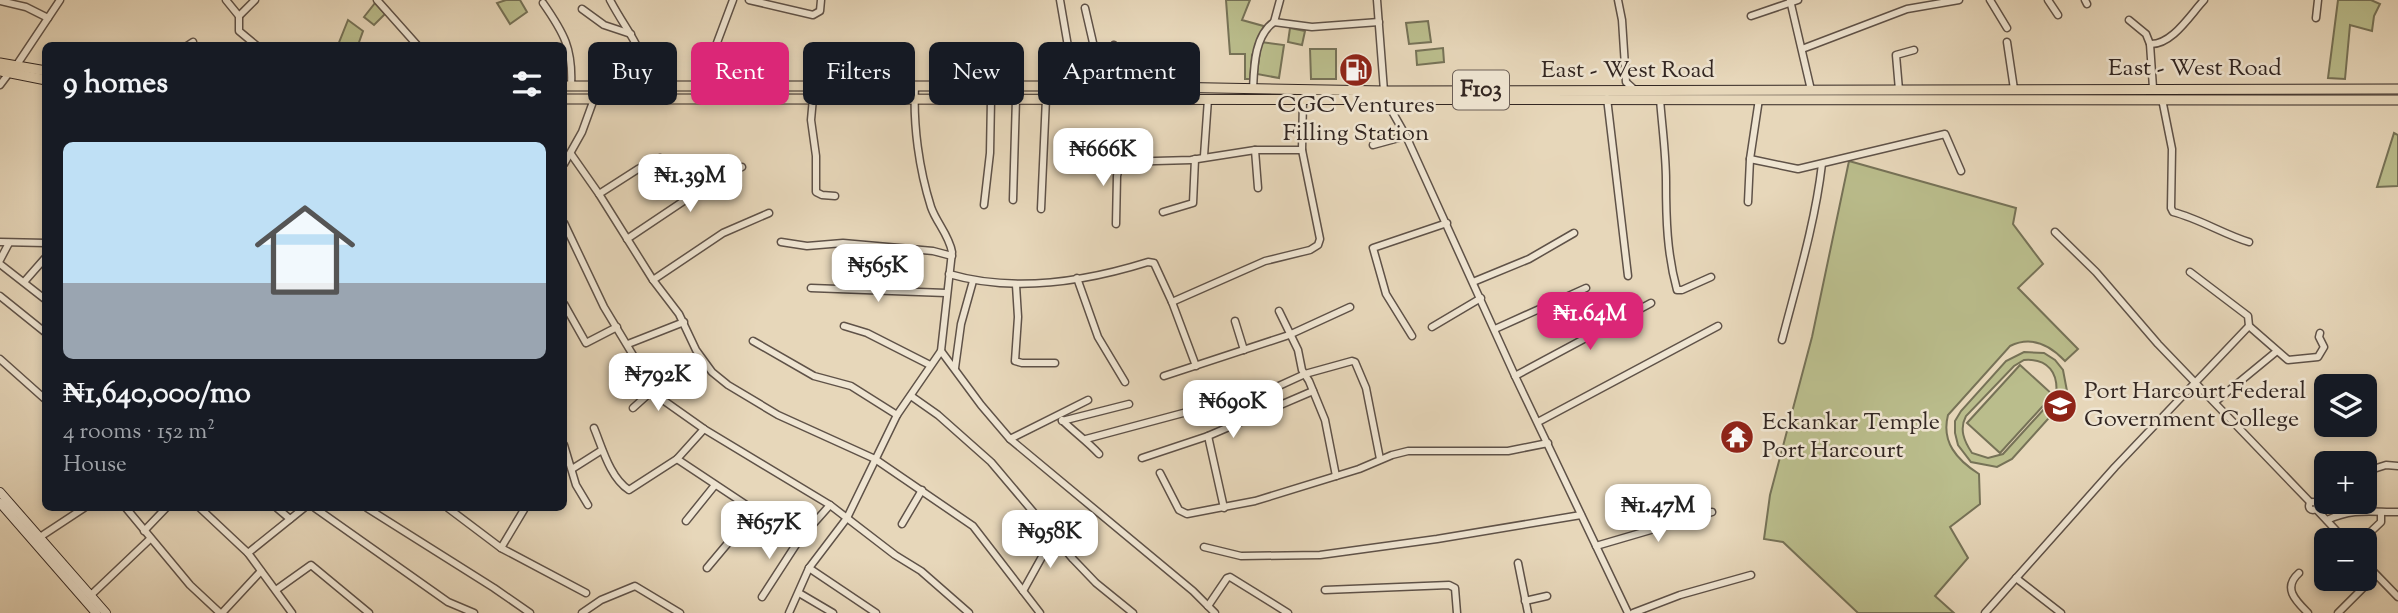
<!DOCTYPE html>
<meta charset="utf-8">
<style>
:root{--surface:#171b24;--page:#242831;--text:#f1f3f6;--muted:#9ea1a6;--line:#363941;--accent:#db2777}
body{margin:0;font-family:"Sorts Mill Goudy",serif;background:var(--page);color:var(--text);height:100vh;display:flex;flex-direction:column;font-size:26px;white-space:nowrap}
*{box-sizing:border-box;margin:0}
p{font-size:23px;color:var(--muted)}
.icon{flex:none;width:38px;height:38px;fill:none;stroke:currentColor;stroke-width:2;stroke-linecap:round;stroke-linejoin:round}
.map{position:relative;flex:1;overflow:hidden}
.sheet{position:absolute;left:42px;top:42px;width:525px;height:469px;display:flex;flex-direction:column;background:var(--surface);border-radius:10px;box-shadow:0 4px 10px #0003}
.sheet>*{flex:none}
.banner{position:absolute;left:588px;top:42px;width:665px;height:63px;display:flex;gap:14px}
.controls{position:absolute;left:2314px;top:374px;display:grid;gap:14px}
.controls a{display:grid;place-items:center;width:63px;height:63px;border-radius:10px;background:var(--surface);box-shadow:0 4px 10px #0003;font-size:35px}
.price{position:absolute;translate:-50% -60px;padding:0 16px;border-radius:14px;background:#fff;color:#222;font-size:23px;line-height:46px;filter:drop-shadow(0 2px 4px #0008)}
.price::after{content:'';position:absolute;left:50%;top:42px;width:21px;height:16px;margin-left:-10px;background:inherit;clip-path:polygon(0 0,100% 0,50% 100%)}
.price.current{background:var(--accent);color:#fff}
ul{padding:0;list-style:none}
li{display:grid;align-content:center;gap:14px;height:371px;padding:0 21px}
li+li{border-top:2px solid var(--line)}
li span{display:grid;place-items:center;height:217px;border-radius:10px;color:#555}
li>.icon{margin-inline-start:auto}
span .icon{width:126px;height:126px;fill:#fffc;stroke-width:1}
li b{font-size:30px}
h2{display:flex;justify-content:space-between;align-items:center;height:84px;padding:0 21px;font-size:30px}
.chip{padding:0 24px;border-radius:10px;background:var(--surface);box-shadow:0 4px 10px #0003;font-size:24px;line-height:63px}
.chip.current{background:var(--accent);color:#fff}
.map>svg:first-child{display:block}
</style>
<div class="map">
<svg width="2398" height="613" viewBox="0 0 2398 613">
<rect width="100%" height="100%" fill="#e7d7ba"/>
<filter id="stains"><feTurbulence type="fractalNoise" baseFrequency=".00286" numOctaves="4"/><feColorMatrix values="0 0 0 0 .2 0 0 0 0 .09 0 0 0 0 .02 0 0 0 .5 -.17"/></filter>
<radialGradient id="worn" r=".72"><stop offset=".6" stop-color="#630" stop-opacity="0"/><stop offset="1" stop-color="#630" stop-opacity=".3"/></radialGradient>
<g fill="#babd8c" stroke="#767257" stroke-width="2" fill-rule="evenodd">
<path d="M506,0H520L527,12L510,24L497,3Z"/>
<path d="M1226,0H1250L1242,20L1267,27L1252,55L1250,79H1245V54H1230Z"/>
<path d="M2338,0H2371L2380,4L2374,16L2372,31L2350,25L2345,79L2328,78Z"/>
<path d="M375,3L385,14L374,25L364,17Z"/>
<path d="M348,20L363,31L358,45H338Z"/>
<path d="M1428,21L1431,42L1409,44L1406,23Z"/>
<path d="M1290,28L1305,31L1302,45L1288,42Z"/>
<path d="M1261,42L1284,45L1279,78L1257,74Z"/>
<path d="M1443,48L1444,62L1417,65L1416,51Z"/>
<path d="M1310,49H1336V79H1311Z"/>
<path d="M2394,133L2398,135V186L2377,187Z"/>
<path d="M1849,161L2016,208L2013,224L2043,264L2018,288L2078,349L2065,361C2050,345 2032,335 2010,346L1948,415C1941,442 1957,460 1979,474L1980,504L1950,527L1968,558L1935,596L1954,613H1858L1783,542L1764,539L1770,495L1812,337Z"/>
<path d="M2024,352L2044,353L2055,360L2063,370L2067,391L2065,400L2012,459L1997,467L1971,462L1958,445L1955,433V421L1961,411L2006,361ZM2024,360C2048,358 2059,373 2056,396L2003,454L1988,458L1972,453C1964,441 1959,429 1966,416L2014,366Z"/>
<path d="M2020,365L2053,395L2000,453L1967,423Z"/>
</g>
<g fill="none" stroke-linecap="round" stroke-linejoin="round">
<g stroke="#5f5248" stroke-width="9">
<g id="minor">
<path d="M226,0L239,16V31L257,46"/>
<path d="M377,0L418,46"/>
<path d="M610,0C628,34 642,44 649,85"/>
<path d="M749,0L813,15L820,11L821,0"/>
<path d="M1060,0L1075,87"/>
<path d="M1377,0L1384,91"/>
<path d="M1618,0L1622,20L1626,82L1636,91"/>
<path d="M1790,0L1811,90"/>
<path d="M1990,0L2007,28"/>
<path d="M2048,0L2058,15"/>
<path d="M2085,0L2087,4"/>
<path d="M0,1L26,7L48,18"/>
<path d="M543,3C564,33 573,49 571,86"/>
<path d="M1085,8L1103,86"/>
<path d="M582,9L604,25L631,34"/>
<path d="M239,16L255,0"/>
<path d="M1751,16L1798,0"/>
<path d="M2316,18L2318,0"/>
<path d="M2129,20L2146,34L2150,44L2153,88"/>
<path d="M1274,22L1312,27L1379,22"/>
<path d="M2007,42L2014,89"/>
<path d="M2150,44C2172,45 2190,15 2204,0"/>
<path d="M1114,45L1124,87"/>
<path d="M187,46L193,42"/>
<path d="M1802,49L1907,9L1959,0"/>
<path d="M16,66L60,0"/>
<path d="M0,85L9,73"/>
<path d="M723,86L715,48L733,0"/>
<path d="M1253,90C1254,68 1254,36 1274,22L1280,0"/>
<path d="M1899,90L1896,55L1914,50"/>
<path d="M813,98L811,120L816,156V192L822,195L835,196"/>
<path d="M1607,98L1628,276"/>
<path d="M1385,99L1406,136L1515,376L1628,613"/>
<path d="M1660,99C1662,126 1666,154 1666,181C1666,218 1667,254 1677,290H1682L1711,277"/>
<path d="M2162,99L2172,149L2171,208L2173,212C2200,219 2223,234 2249,242"/>
<path d="M1373,145L1406,136"/>
<path d="M1255,150L1258,188"/>
<path d="M571,154L599,194L653,280L679,314L696,350L712,372L728,385L778,415L875,459L973,526L1040,613"/>
<path d="M1204,156L1208,99"/>
<path d="M1750,159L1798,169L1945,134L1961,171"/>
<path d="M564,164L582,132L594,99"/>
<path d="M599,194L638,169L660,158"/>
<path d="M1013,200L1016,98"/>
<path d="M1748,202L1750,159L1759,99"/>
<path d="M984,205L990,153L991,99"/>
<path d="M1041,209L1046,98"/>
<path d="M1163,212L1193,203L1195,159"/>
<path d="M564,223L604,307L648,380L663,400L704,429L830,505L895,555L921,571L969,613"/>
<path d="M1116,224L1117,176L1120,162L1191,160L1255,150H1302"/>
<path d="M2055,232L2096,272L2158,344L2310,502"/>
<path d="M627,239L718,178L742,167"/>
<path d="M0,242L46,243"/>
<path d="M781,242L807,246L843,243L933,251L952,256"/>
<path d="M0,260L9,243"/>
<path d="M0,264L46,300"/>
<path d="M949,274C1014,293 1084,282 1148,262L1154,263L1172,302L1196,366"/>
<path d="M1077,278L1098,337L1125,382"/>
<path d="M653,280L723,233L769,213"/>
<path d="M24,282L46,257"/>
<path d="M1473,282L1529,259L1574,233"/>
<path d="M1016,285L1018,317L1015,361L1022,363H1055"/>
<path d="M811,288L946,293"/>
<path d="M0,296L46,333"/>
<path d="M1172,302L1265,261L1310,250L1318,245L1320,239L1302,150L1303,99"/>
<path d="M564,304L586,343L617,327"/>
<path d="M1279,311L1298,350L1302,370L1309,381L1325,420L1336,476"/>
<path d="M1235,321L1244,350"/>
<path d="M844,326L867,333L930,365"/>
<path d="M2249,326L2288,360L2318,357L2324,347L2319,337L2320,333"/>
<path d="M1432,327L1481,298"/>
<path d="M1495,329L1586,288"/>
<path d="M1412,336L1386,294L1373,248L1447,223"/>
<path d="M1782,340C1797,282 1815,224 1822,164"/>
<path d="M753,341L814,376L851,386L897,415"/>
<path d="M628,344L684,322"/>
<path d="M941,351L981,405L1010,439L1193,591L1215,613"/>
<path d="M0,359L46,400"/>
<path d="M955,368L961,324L973,281"/>
<path d="M1164,376L1289,335L1350,307"/>
<path d="M1515,376L1651,303"/>
<path d="M911,396L938,415L991,462L1073,559L1096,583L1133,613"/>
<path d="M2215,402L2277,351"/>
<path d="M633,408L654,389"/>
<path d="M1062,420C1074,432 1087,441 1099,454"/>
<path d="M1062,421L1129,404"/>
<path d="M1538,422L1718,326"/>
<path d="M594,428C602,447 610,478 629,490L677,459L704,429"/>
<path d="M1208,436L1224,508"/>
<path d="M1010,439L1088,400"/>
<path d="M1086,439L1187,412L1226,399L1237,405L1305,374L1352,361L1355,362L1366,388L1380,459"/>
<path d="M564,445L576,485L588,505"/>
<path d="M1142,458L1208,436L1313,391"/>
<path d="M677,459L799,540"/>
<path d="M572,469L602,450"/>
<path d="M2364,472L2386,465L2398,466"/>
<path d="M1160,473L1179,510L1187,514L1255,501L1359,469L1392,455L1408,451H1508L1548,443"/>
<circle cx="2313" cy="506" r="4"/>
<path d="M2316,503L2326,497"/>
<path d="M126,508L190,585L220,613"/>
<path d="M200,508L248,553L292,613"/>
<path d="M277,508L290,519"/>
<path d="M315,508L448,602L474,613"/>
<path d="M367,508L494,588L530,613"/>
<path d="M448,508L501,548L586,593"/>
<path d="M2316,509L2346,541"/>
<path d="M2327,520C2353,508 2370,512 2398,512"/>
<path d="M686,521L715,485"/>
<path d="M902,524L922,490"/>
<path d="M144,531L166,508"/>
<path d="M40,537L84,508"/>
<path d="M2361,541L2381,522V513"/>
<path d="M1596,546L1712,512"/>
<path d="M1204,547L1241,556L1320,555L1437,539L1581,515"/>
<path d="M501,548L525,508"/>
<path d="M248,553L304,508"/>
<path d="M2364,562L2398,597"/>
<path d="M1518,563L1528,613"/>
<path d="M707,568L754,512"/>
<path d="M809,568L876,613"/>
<path d="M2299,573C2282,588 2296,601 2308,613"/>
<path d="M2016,578L2061,613"/>
<path d="M276,590L311,565L369,613"/>
<path d="M1325,590L1449,585L1455,588L1457,613"/>
<path d="M1023,591L1053,537"/>
<path d="M799,593L833,613"/>
<path d="M91,595L150,539"/>
<path d="M762,597L799,540L830,505"/>
<path d="M1525,601L1547,596"/>
<path d="M1208,606L1227,578L1230,577L1288,613"/>
<path d="M222,613L261,571"/>
<path d="M582,613L601,600L635,586L680,613"/>
<path d="M789,613L809,568L847,518L897,415L941,351L952,252C949,235 936,222 931,207C919,169 913,125 915,86"/>
<path d="M1633,613L1680,595L1751,575"/>
<path d="M1985,613L2115,467L2249,326L2248,316L2190,272"/>
<path d="M2338,613L2375,576"/>
</g>
</g>
<g stroke="#322622" stroke-width="10">
<g id="secondary">
<path d="M0,492L106,613"/>
<path d="M0,503L96,613"/>
</g>
</g>
<g stroke="#322622" stroke-width="11">
<g id="primary">
<path d="M0,63L46,71"/>
<path d="M0,71L46,80"/>
<path d="M564,86H1103L1384,91L2398,89"/>
<path d="M564,99L2398,100"/>
</g>
</g>
<use href="#minor" stroke="#efe5d2" stroke-width="6"/>
<use href="#secondary" stroke="#efe5d2" stroke-width="8"/>
<use href="#primary" stroke="#e7d7ba" stroke-width="9"/>
</g>
<defs>
<g id="fuel-disc" transform="scale(1.75)"><circle r="9.5" fill="#8f2418" stroke="#efe5d2"/><path d="M-5.5-6h7V0h2V4h1.3V-2.5L3-4.5l.8-.8L6-3V5H2.5V1h-1V6h-7ZM-4.2-4.7v3.2H.2V-4.7Z" fill="#fff"/></g>
<g id="university-disc" transform="scale(1.75)"><circle r="9.5" fill="#8f2418" stroke="#efe5d2"/><path d="M0-5L7-2L0 1L-7-2ZM-4 1L0 2.5L4 1V4Q0 6-4 4Z" fill="#fff"/></g>
<g id="temple-disc" transform="scale(1.75)"><circle r="9.5" fill="#8f2418" stroke="#efe5d2"/><path d="M0-6L5-2H3V0L6.5 2.5H4V6H1.5V3h-3V6H-4V2.5H-6.5L-3 0V-2H-5Z" fill="#fff"/></g>
</defs>
<g fill-rule="evenodd">
<use href="#fuel-disc" x="1356" y="70"/>
<use href="#university-disc" x="2060" y="406"/>
<use href="#temple-disc" x="1737" y="437"/>
</g>
<g text-anchor="middle" dominant-baseline="central" stroke-width="5" stroke-linejoin="round" paint-order="stroke">
<rect fill="#efe5d2" stroke="#6b5f57" stroke-width="2" x="1453" y="70.5" width="56" height="39" rx="5"/>
<g font-size="23" font-weight="bold" fill="#322622">
<text x="1481" y="90">F103</text>
</g>
<g font-size="24" fill="#322622" stroke="#efe5d2">
<text x="2195" y="69">East - West Road</text>
<text x="1628" y="71">East - West Road</text>
</g>
<g font-size="24" fill="#322622" stroke="#efe5d2" text-anchor="start">
<text x="1356" y="106" text-anchor="middle">CGC Ventures<tspan x="1356" dy="28">Filling Station</tspan></text>
<text x="2084" y="392">Port Harcourt Federal<tspan x="2084" dy="28">Government College</tspan></text>
<text x="1762" y="423">Eckankar Temple<tspan x="1762" dy="28">Port Harcourt</tspan></text>
</g>
</g>
<rect width="100%" height="100%" filter="url(#stains)"/>
<rect width="100%" height="100%" fill="url(#worn)"/>
</svg>
<div class="controls">
<a><svg class="icon" aria-label="layers" viewBox="0 0 24 24"><path d="M12 4l9 5-9 5-9-5zM3 14l9 5 9-5"/></svg></a>
<a>+</a>
<a>−</a>
</div>
<b class="price" style="left:1103px;top:188px">₦666K</b>
<b class="price" style="left:690px;top:214px">₦1.39M</b>
<b class="price" style="left:878px;top:304px">₦565K</b>
<b class="price current" style="left:1590px;top:352px">₦1.64M</b>
<b class="price" style="left:658px;top:413px">₦792K</b>
<b class="price" style="left:1233px;top:440px">₦690K</b>
<b class="price" style="left:1658px;top:544px">₦1.47M</b>
<b class="price" style="left:769px;top:561px">₦657K</b>
<b class="price" style="left:1050px;top:570px">₦958K</b>
<div class="banner">
<a class="chip">Buy</a>
<a class="chip current">Rent</a>
<a class="chip">Filters</a>
<a class="chip">New</a>
<a class="chip">Apartment</a>
</div>
<section class="sheet">
<h2>9 homes<svg class="icon" aria-label="filters" viewBox="0 0 24 24"><path d="M4 7h16M4 17h16"/><circle cx="9" cy="7" r="2"/><circle cx="15" cy="17" r="2"/></svg></h2>
<ul>
<li><span style="background:linear-gradient(#bfe0f5 65%,#9aa5b1 0)"><svg class="icon" aria-label="home" viewBox="0 0 24 24"><path d="M3 11l9-7 9 7M6 9v11h12V9"/></svg></span><div><b>₦1,640,000/mo</b><p>4 rooms · 152 m²</p><p>House</p></div></li>
</ul>
</section>
</div>
